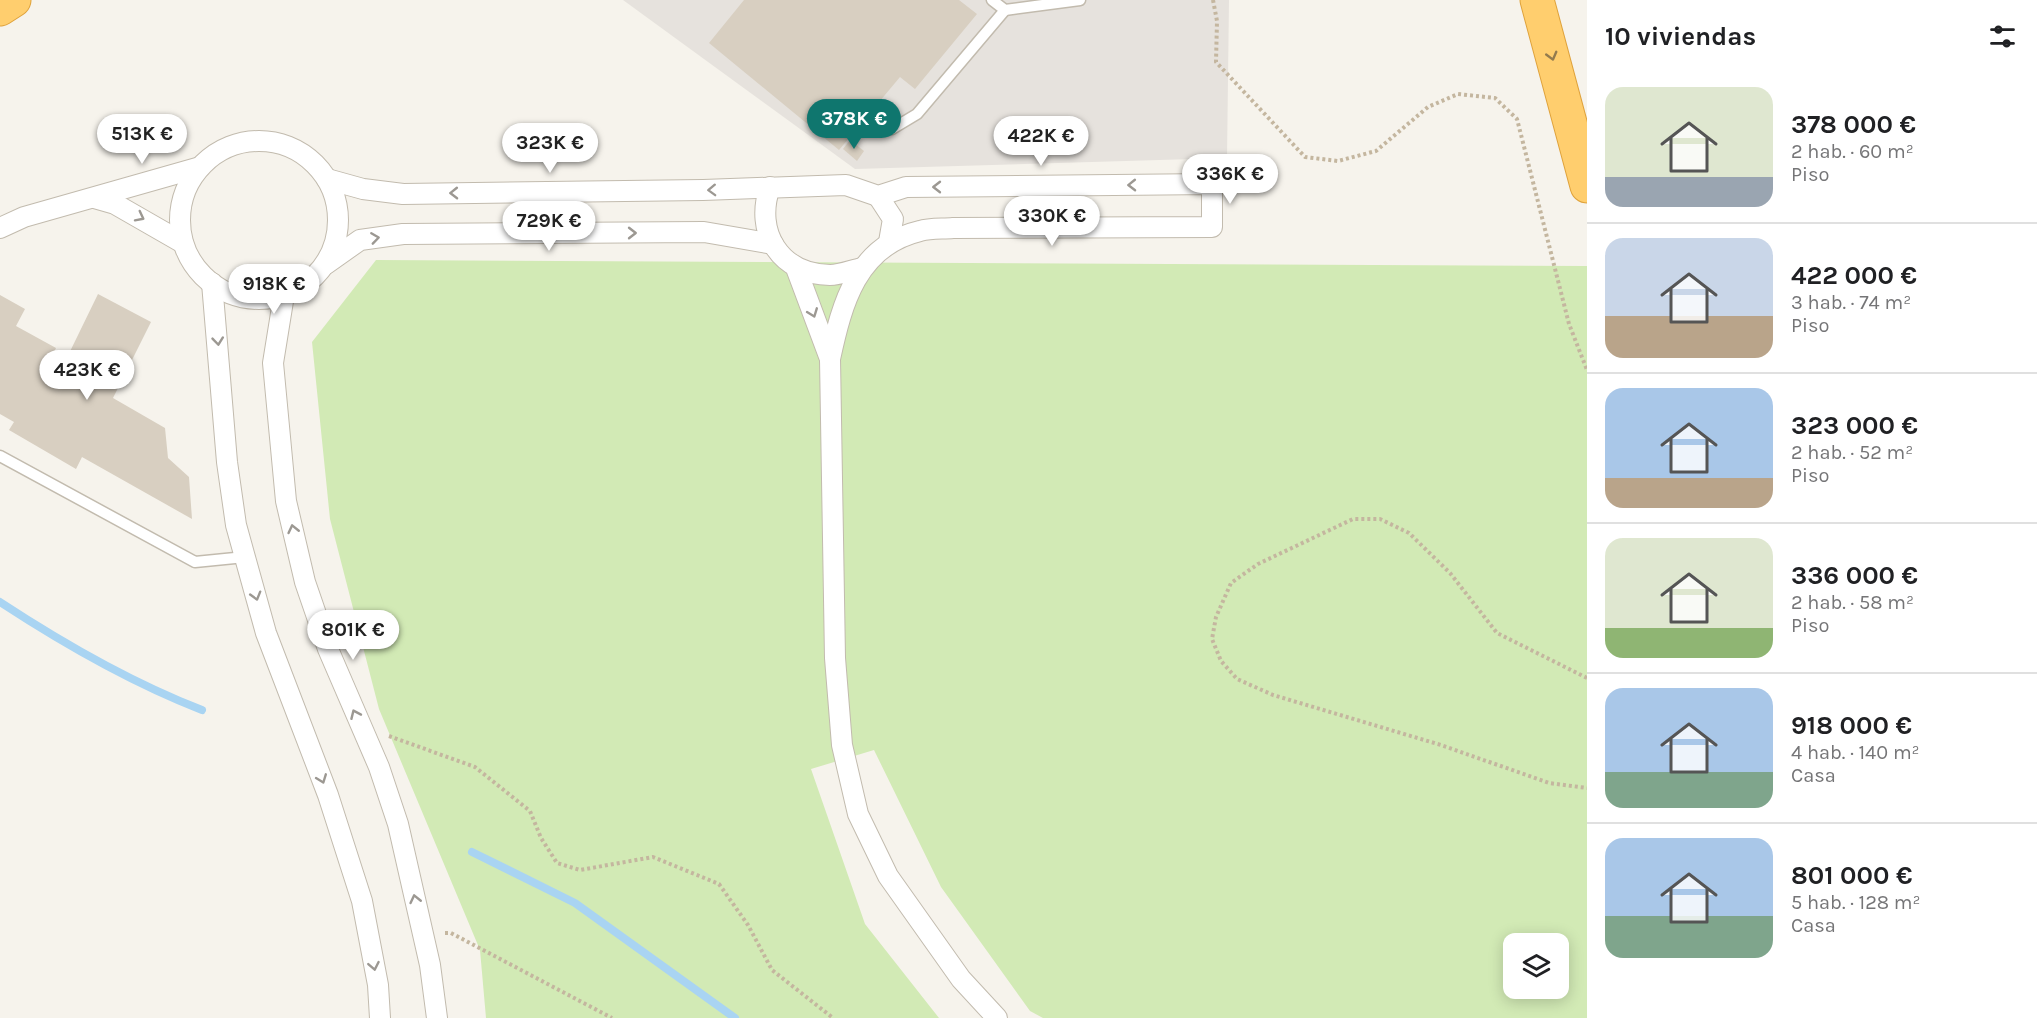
<!DOCTYPE html>
<html lang="es">
<meta charset="utf-8">
<style>
:root{--surface:#fff;--page:#f6f6f6;--text:#202124;--muted:#757577;--line:#e0e0e0;--accent:#0f766e}
body{margin:0;font-family:Karla,sans-serif;background:var(--page);color:var(--text);height:100vh;display:flex;flex-direction:column;font-size:22px;white-space:nowrap}
*{box-sizing:border-box;margin:0}
p{font-size:20px;color:var(--muted)}
.icon{flex:none;width:33px;height:33px;fill:none;stroke:currentColor;stroke-width:2;stroke-linecap:round;stroke-linejoin:round}
.map{position:relative;flex:1;overflow:hidden}
.panel{display:flex;flex-direction:column;background:var(--surface);width:450px}
.panel>*{flex:none}
.controls{position:absolute;left:1503px;top:933px;display:grid;gap:12px}
.controls a{display:grid;place-items:center;width:66px;height:66px;border-radius:12px;background:var(--surface);box-shadow:0 3px 15px #0003;font-size:30px}
.price{position:absolute;translate:-50% -51px;padding:0 14px;border-radius:21px;background:#fff;color:#222;font-size:20px;line-height:39px;filter:drop-shadow(0 2px 3px #0008)}
.price::after{content:'';position:absolute;left:50%;top:36px;width:18px;height:14px;margin-left:-9px;background:inherit;clip-path:polygon(0 0,100% 0,50% 100%)}
.price.selected{background:var(--accent);color:#fff}
ul{padding:0;list-style:none}
li{display:flex;align-items:center;gap:18px;height:150px;padding:0 18px}
li+li{border-top:2px solid var(--line)}
li span{display:grid;place-items:center;flex:none;width:168px;height:120px;border-radius:18px;color:#555}
li>.icon{margin-inline-start:auto}
span .icon{width:72px;height:72px;fill:#fffc;stroke-width:1}
li b{font-size:26px}
h2{display:flex;justify-content:space-between;align-items:center;height:72px;padding:0 18px;font-size:26px}
main{display:flex;flex:1;min-height:0}
.map>svg:first-child{display:block}
</style>
<main>
<div class="map">
<svg width="1587" height="1018" viewBox="0 0 1587 1018">
<rect width="100%" height="100%" fill="#f6f3ec"/>
<path fill="#e6e2dd" d="M623,0H1229L1227,158L855,169Z"/>
<path fill="#d2eab5" fill-rule="evenodd" d="M376,260L1587,266V1018H1043L1030,1011L941,887L874,750L811,769L865,924L939,1018H486L480,950L379,709L330,519L312,342ZM1514,944H1558V988H1514Z"/>
<g fill="none" stroke-linecap="round" stroke-linejoin="round">
<g stroke="#a9d4f2" stroke-width="8">
<path d="M0,602C64,644 130,682 202,710"/>
<path d="M472,852L575,903L735,1018"/>
</g>
</g>
<g fill="#d8cfc1">
<path d="M744,0H959L977,14L915,89L900,77L839,150L709,43Z"/>
<path d="M850,140L864,151L857,161L843,149Z"/>
<path d="M98,294L151,322L113,398L165,428L168,458L189,477L192,519L82,457L76,469L9,430L14,422L0,414V295L25,309L16,326L56,348L48,365L60,372Z"/>
</g>
<g fill="none" stroke-linecap="round" stroke-linejoin="round">
<g stroke="#c2bbae" stroke-width="13">
<g id="lane">
<path d="M992,0L1005,10L1080,0"/>
<path d="M892,129L917,114L1005,10"/>
<path d="M0,456L195,562L245,557"/>
</g>
</g>
<g stroke="#c2bbae" stroke-width="22">
<g id="street">
<circle cx="259" cy="220" r="79"/>
<path d="M327,179L363,189L403,194L703,190L846,185L878,196L906,187L1212,184V227L953,228C942,229 930,228 920,231C857,246 842,303 830,359L835,658L842,745L858,814L888,876L961,979L997,1018"/>
<path d="M770,187C754,232 780,274 830,275C840,275 852,270 862,268"/>
<path d="M878,196L893,219L889,242"/>
<path d="M94,198L115,204L183,243"/>
<path d="M0,228L24,217L200,167"/>
<path d="M326,264L360,240L403,234L704,232L773,244"/>
<path d="M796,268L830,359"/>
<path d="M212,283L227,462L236,525L266,633L328,795L362,901L378,985L380,1018"/>
<path d="M284,295L273,363L286,501L305,582L328,649L379,767L398,824L430,965L437,1018"/>
</g>
</g>
<g stroke="#dfa23c" stroke-width="35">
<g id="highway">
<path d="M1537,0L1587,186"/>
<path d="M0,9L14,0"/>
</g>
</g>
<g stroke="#c4b69f" stroke-width="4" stroke-dasharray="3 3" stroke-linecap="butt">
<path d="M1213,0L1217,21L1216,62L1305,157L1338,161L1376,151L1428,107L1458,94L1495,98L1517,119L1569,324L1587,370"/>
<path d="M1587,678L1497,633L1450,573L1409,533L1380,519H1353L1258,564L1231,583L1216,617L1212,639L1221,661L1237,679L1273,695L1441,745L1549,783L1587,788"/>
<path d="M389,736L475,767L530,811L541,838L557,863L580,870L653,857L719,884L748,925L772,970L833,1018"/>
<path d="M445,933H451L612,1018"/>
</g>
<use href="#lane" stroke="#fff" stroke-width="10"/>
<use href="#street" stroke="#fff" stroke-width="20"/>
<use href="#highway" stroke="#ffce6e" stroke-width="33"/>
</g>
<defs><path id="oneway-chevron" d="M-2-3.5L2.5 0L-2 3.5" fill="none" stroke-width="1.6" stroke-linecap="round" stroke-linejoin="round" transform="scale(1.5)"/></defs>
<use stroke="#937b4e" href="#oneway-chevron" transform="translate(1552 56) rotate(75)"/>
<g stroke="#9c9892">
<use href="#oneway-chevron" transform="translate(1132 185) rotate(179)"/>
<use href="#oneway-chevron" transform="translate(937 187) rotate(-180)"/>
<use href="#oneway-chevron" transform="translate(712 190) rotate(178)"/>
<use href="#oneway-chevron" transform="translate(454 193) rotate(179)"/>
<use href="#oneway-chevron" transform="translate(140 217) rotate(27)"/>
<use href="#oneway-chevron" transform="translate(632 233)"/>
<use href="#oneway-chevron" transform="translate(375 238) rotate(-8)"/>
<use href="#oneway-chevron" transform="translate(813 313) rotate(69)"/>
<use href="#oneway-chevron" transform="translate(218 341) rotate(84)"/>
<use href="#oneway-chevron" transform="translate(293 529) rotate(-103)"/>
<use href="#oneway-chevron" transform="translate(256 596) rotate(74)"/>
<use href="#oneway-chevron" transform="translate(355 714) rotate(-114)"/>
<use href="#oneway-chevron" transform="translate(322 779) rotate(69)"/>
<use href="#oneway-chevron" transform="translate(415 899) rotate(-103)"/>
<use href="#oneway-chevron" transform="translate(374 966) rotate(79)"/>
</g>
</svg>
<div class="controls">
<a><svg class="icon" aria-label="layers" viewBox="0 0 24 24"><path d="M12 4l9 5-9 5-9-5zM3 14l9 5 9-5"/></svg></a>
</div>
<b class="price selected" style="left:854px;top:150px">378K €</b>
<b class="price" style="left:142px;top:165px">513K €</b>
<b class="price" style="left:1041px;top:167px">422K €</b>
<b class="price" style="left:550px;top:174px">323K €</b>
<b class="price" style="left:1230px;top:205px">336K €</b>
<b class="price" style="left:1052px;top:247px">330K €</b>
<b class="price" style="left:549px;top:252px">729K €</b>
<b class="price" style="left:274px;top:315px">918K €</b>
<b class="price" style="left:87px;top:401px">423K €</b>
<b class="price" style="left:353px;top:661px">801K €</b>
</div>
<section class="panel">
<h2>10 viviendas<svg class="icon" aria-label="filters" viewBox="0 0 24 24"><path d="M4 7h16M4 17h16"/><circle cx="9" cy="7" r="2"/><circle cx="15" cy="17" r="2"/></svg></h2>
<ul>
<li><span style="background:linear-gradient(#dfe7d0 75%,#9aa5b1 0)"><svg class="icon" aria-label="home" viewBox="0 0 24 24"><path d="M3 11l9-7 9 7M6 9v11h12V9"/></svg></span><div><b>378 000 €</b><p>2 hab. · 60 m²</p><p>Piso</p></div></li>
<li><span style="background:linear-gradient(#c9d6e8 65%,#b9a48a 0)"><svg class="icon" aria-label="home" viewBox="0 0 24 24"><path d="M3 11l9-7 9 7M6 9v11h12V9"/></svg></span><div><b>422 000 €</b><p>3 hab. · 74 m²</p><p>Piso</p></div></li>
<li><span style="background:linear-gradient(#a9c7e8 75%,#b9a48a 0)"><svg class="icon" aria-label="home" viewBox="0 0 24 24"><path d="M3 11l9-7 9 7M6 9v11h12V9"/></svg></span><div><b>323 000 €</b><p>2 hab. · 52 m²</p><p>Piso</p></div></li>
<li><span style="background:linear-gradient(#dfe7d0 75%,#8fb573 0)"><svg class="icon" aria-label="home" viewBox="0 0 24 24"><path d="M3 11l9-7 9 7M6 9v11h12V9"/></svg></span><div><b>336 000 €</b><p>2 hab. · 58 m²</p><p>Piso</p></div></li>
<li><span style="background:linear-gradient(#a9c7e8 70%,#7fa58c 0)"><svg class="icon" aria-label="home" viewBox="0 0 24 24"><path d="M3 11l9-7 9 7M6 9v11h12V9"/></svg></span><div><b>918 000 €</b><p>4 hab. · 140 m²</p><p>Casa</p></div></li>
<li><span style="background:linear-gradient(#a9c7e8 65%,#7fa58c 0)"><svg class="icon" aria-label="home" viewBox="0 0 24 24"><path d="M3 11l9-7 9 7M6 9v11h12V9"/></svg></span><div><b>801 000 €</b><p>5 hab. · 128 m²</p><p>Casa</p></div></li>
</ul>
</section>
</main>
